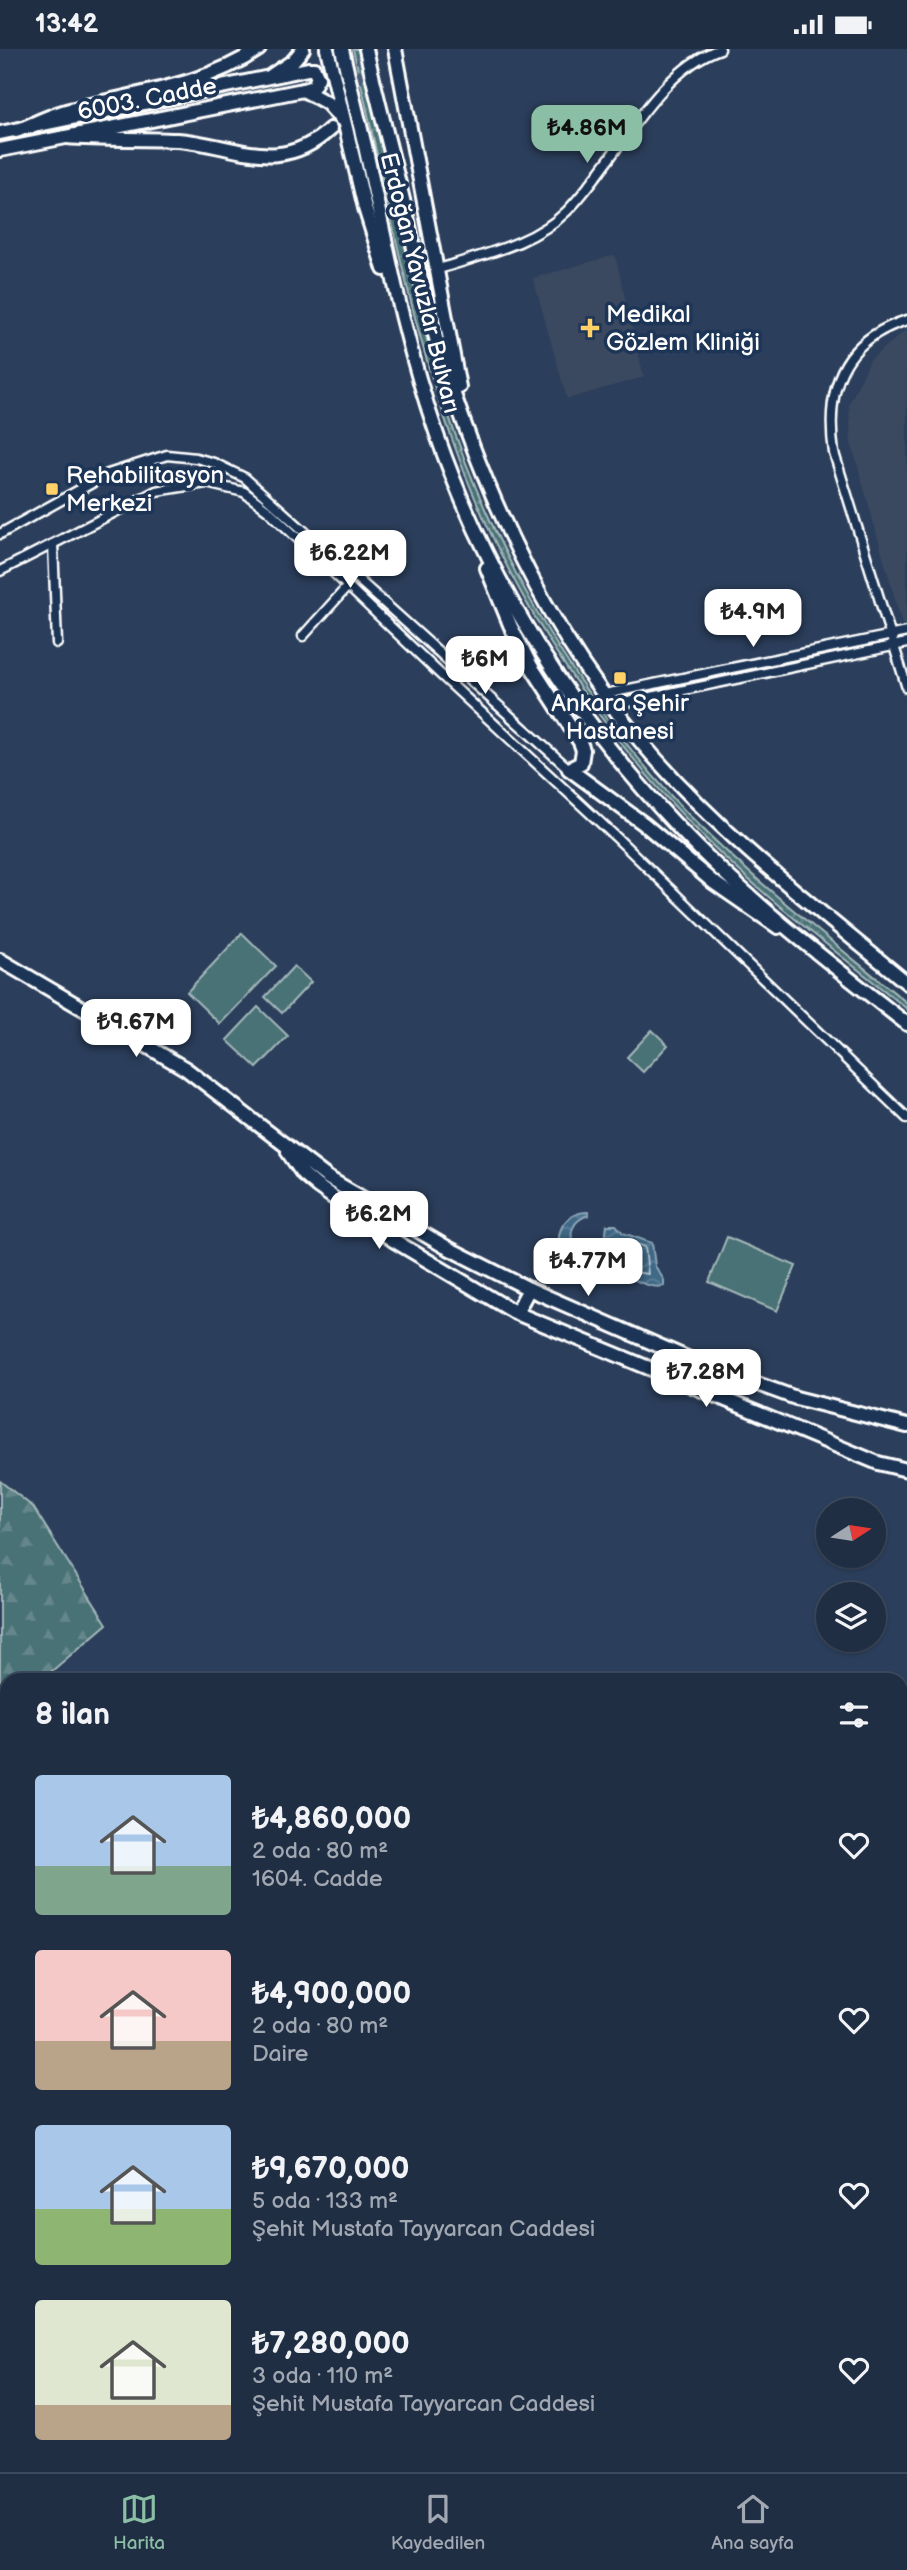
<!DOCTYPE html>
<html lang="tr">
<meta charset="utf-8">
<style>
:root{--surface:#202e44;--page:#28364b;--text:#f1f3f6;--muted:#a2a8b2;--line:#3d4a5d;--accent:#8abfa5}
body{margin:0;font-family:"Balsamiq Sans",sans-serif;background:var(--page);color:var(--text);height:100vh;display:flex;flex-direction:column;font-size:26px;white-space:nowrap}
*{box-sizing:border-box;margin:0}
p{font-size:23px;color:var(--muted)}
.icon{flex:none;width:38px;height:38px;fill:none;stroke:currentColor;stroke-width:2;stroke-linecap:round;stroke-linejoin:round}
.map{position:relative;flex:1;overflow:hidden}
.drawer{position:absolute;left:0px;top:1624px;width:908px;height:800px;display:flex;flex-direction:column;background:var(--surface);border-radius:21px 21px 0 0;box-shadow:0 2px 5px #0004,0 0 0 2px var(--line)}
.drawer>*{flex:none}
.needle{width:46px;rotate:78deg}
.tools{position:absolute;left:816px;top:1449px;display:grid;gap:14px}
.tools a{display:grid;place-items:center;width:70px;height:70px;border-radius:50%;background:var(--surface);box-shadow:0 2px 5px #0004,0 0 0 2px var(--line);font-size:35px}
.price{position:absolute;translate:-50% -60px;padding:0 16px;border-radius:14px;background:#fff;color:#222;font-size:23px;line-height:46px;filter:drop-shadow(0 2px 4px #0008)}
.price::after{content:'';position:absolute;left:50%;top:42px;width:21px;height:16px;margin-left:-10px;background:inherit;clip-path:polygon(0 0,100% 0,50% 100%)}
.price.selected{background:var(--accent);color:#111}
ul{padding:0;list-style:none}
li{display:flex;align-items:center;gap:21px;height:175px;padding:0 35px}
li span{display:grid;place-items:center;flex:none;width:196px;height:140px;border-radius:7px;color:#555}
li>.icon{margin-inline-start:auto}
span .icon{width:84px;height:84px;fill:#fffc;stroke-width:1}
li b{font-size:30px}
h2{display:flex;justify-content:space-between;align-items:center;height:84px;padding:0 35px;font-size:30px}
.status{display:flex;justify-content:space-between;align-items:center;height:49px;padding:0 35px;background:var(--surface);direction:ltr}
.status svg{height:19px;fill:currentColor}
.tabs{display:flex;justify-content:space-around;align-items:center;height:98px;border-top:2px solid var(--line);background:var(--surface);font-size:19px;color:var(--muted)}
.tabs a{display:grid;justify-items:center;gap:4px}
.tabs .selected{color:var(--accent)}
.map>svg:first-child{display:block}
</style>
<div class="status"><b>13:42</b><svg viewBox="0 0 49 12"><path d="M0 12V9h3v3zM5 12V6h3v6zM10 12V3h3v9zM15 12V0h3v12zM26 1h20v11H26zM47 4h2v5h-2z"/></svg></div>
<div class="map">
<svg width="907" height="2423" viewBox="0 0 907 2423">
<defs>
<pattern id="grass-dots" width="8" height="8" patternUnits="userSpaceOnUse" patternTransform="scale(1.75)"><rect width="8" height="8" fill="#4a7276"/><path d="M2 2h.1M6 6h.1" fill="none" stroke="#65878b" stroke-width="1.8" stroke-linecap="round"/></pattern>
<pattern id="forest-firs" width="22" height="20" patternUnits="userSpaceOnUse" patternTransform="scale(1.75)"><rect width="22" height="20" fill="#4a7276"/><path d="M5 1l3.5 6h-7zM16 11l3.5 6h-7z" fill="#65878b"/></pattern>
<pattern id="water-waves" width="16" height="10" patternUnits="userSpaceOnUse" patternTransform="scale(1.75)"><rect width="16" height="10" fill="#406987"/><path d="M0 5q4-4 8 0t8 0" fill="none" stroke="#5d8099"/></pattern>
</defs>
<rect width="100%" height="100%" fill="#2b3e5b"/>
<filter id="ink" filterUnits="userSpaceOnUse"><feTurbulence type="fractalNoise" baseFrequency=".0143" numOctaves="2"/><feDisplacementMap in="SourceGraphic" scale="14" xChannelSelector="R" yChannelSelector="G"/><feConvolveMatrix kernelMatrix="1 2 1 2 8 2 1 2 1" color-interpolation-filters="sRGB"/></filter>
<g filter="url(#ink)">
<g fill="#3b4860">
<path d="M615,206L644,328L567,350L533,229Z"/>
<path d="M907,280V593L851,393L849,355L870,311Z"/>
<path d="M907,1737V2423H0V1925H7V2417H901V1738Z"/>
</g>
<g fill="url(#grass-dots)" stroke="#a4b8ba" stroke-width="2">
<path d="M353,0H358C374,67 390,133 406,200C417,250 428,300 443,349C490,496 567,633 671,747C742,824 826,887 907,954V960C835,901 758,845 693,777C587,667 503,534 452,390C407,264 384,130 353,0Z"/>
<path d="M907,2113V2205L901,2208V2115Z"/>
</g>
<g fill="url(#forest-firs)" stroke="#a4b8ba" stroke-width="2">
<path d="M0,1432L33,1458L107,1575L46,1627L47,1631H7V1764L0,1763Z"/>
<path d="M907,1737V2113L901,2115V1738Z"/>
<path d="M0,1925H7V2417H103L99,2423H0Z"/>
<path d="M398,2417H434L441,2423H394Z"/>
</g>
<g fill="#4a7276" stroke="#a4b8ba" stroke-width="2">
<path d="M242,884L276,917L220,975L187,943Z"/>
<path d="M294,917L311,933L282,964L265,948Z"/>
<path d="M258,958L288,987L257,1019L227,991Z"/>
<path d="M652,981L668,996L643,1023L627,1008Z"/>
<path d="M727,1188L796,1217L777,1262L709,1233Z"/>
</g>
<g fill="url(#water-waves)" stroke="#8ca5b7" stroke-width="2">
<path d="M588,1163L589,1166C572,1171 567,1185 576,1200L568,1210C549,1191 562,1163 588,1163Z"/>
<path d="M607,1176H616L623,1184L652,1194L655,1217L664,1231V1237C646,1242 621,1221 603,1216C592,1213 581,1215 570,1211L579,1202C603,1214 605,1194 607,1176Z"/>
</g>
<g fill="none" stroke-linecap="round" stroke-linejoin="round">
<path stroke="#b3c3cf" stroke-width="2" d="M616,1188L645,1198L648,1225L633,1223L607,1210V1206Z"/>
<path stroke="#4b5b74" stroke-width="12" stroke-dasharray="12 6" stroke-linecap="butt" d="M330,80L354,39L366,0"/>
<g stroke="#fff" stroke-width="13">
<g id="minor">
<path d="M436,221C480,206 533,196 567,162C615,114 655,22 720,0"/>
<path d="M907,271C841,291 825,342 834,404L907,639"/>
<path d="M0,485L108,425L167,406L196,409L214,414L245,429L569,720"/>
<path d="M53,495L57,594"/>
<path d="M0,522L156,442L206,434L244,443L268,461L439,624L617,789L907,1069"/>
<path d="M303,587L348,537"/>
<path d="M605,645L907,583"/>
<path d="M613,656L907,594"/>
<path d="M0,1955L7,1962"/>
<path d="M901,2218L907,2214"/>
<path d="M901,2233L907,2229"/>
<path d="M901,2366L907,2370"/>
<path d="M456,2417L463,2423"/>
<path d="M484,2417L490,2423"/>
<path d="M163,2423L165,2417"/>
<path d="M228,2423L230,2417"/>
</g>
</g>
<g stroke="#fff" stroke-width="18">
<g id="secondary">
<path d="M0,84L308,20H314L318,29L313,38L303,41L0,101"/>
<path d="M0,911L186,1020L328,1129L446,1198L529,1240L694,1312L796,1349L907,1377"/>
<path d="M288,1103L303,1125L317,1137L393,1191L516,1264L878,1414L907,1421"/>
<path d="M516,1264L529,1240"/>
</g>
</g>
<g stroke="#fff" stroke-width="18">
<g id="primary">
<path d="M327,0L365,159L384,220"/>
<path d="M342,0C349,32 357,64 365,97C386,194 404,292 437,386C487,530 571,666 677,777C746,850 828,913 907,975"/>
<path d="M366,0C378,54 393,109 406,163C416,208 425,254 439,299C482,439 546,582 642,694C719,785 815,858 907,934"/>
<path d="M395,0L459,338"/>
<path d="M272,26L293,12L303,0"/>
<path d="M303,41L327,54L341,70"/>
<path d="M16,82C33,75 49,67 66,62C131,44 201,39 259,0"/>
<path d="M67,88C103,91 139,89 176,91C233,94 279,128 330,80"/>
<path d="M487,519L511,578L531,617L580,693L583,701L581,714L569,720"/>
<path d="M569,720L644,775L713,833L778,878"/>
<path d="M901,1702L907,1701"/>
<path d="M901,1724L907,1723"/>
<path d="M0,1871H7"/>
<path d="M0,1907L7,1906"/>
</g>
</g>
<use href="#minor" stroke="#1d3557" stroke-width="8"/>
<use href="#secondary" stroke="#1d3557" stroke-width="12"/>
<use href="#primary" stroke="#1d3557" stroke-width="12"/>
</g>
</g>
<g fill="#ffd166" stroke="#1d3557" stroke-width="2.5">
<path d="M586.5 268.5h7v7h7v7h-7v7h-7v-7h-7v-7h7z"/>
<rect x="45" y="433" width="14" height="14" rx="3.5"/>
<rect x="613" y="622" width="14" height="14" rx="3.5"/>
</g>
<g text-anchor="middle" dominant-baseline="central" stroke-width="7" stroke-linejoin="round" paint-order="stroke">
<g font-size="24" fill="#fff" stroke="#1d3557">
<text transform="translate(147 50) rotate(-11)">6003. Cadde</text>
<text transform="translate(420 234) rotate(76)">Erdoğan Yavuzlar Bulvarı</text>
</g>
<g font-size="24" fill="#fff" stroke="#1d3557" text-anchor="start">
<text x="606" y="265">Medikal<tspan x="606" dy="28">Gözlem Kliniği</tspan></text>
<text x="66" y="426">Rehabilitasyon<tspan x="66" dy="28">Merkezi</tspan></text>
<text x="620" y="654" text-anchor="middle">Ankara Şehir<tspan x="620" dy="28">Hastanesi</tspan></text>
</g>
</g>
</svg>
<div class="tools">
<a><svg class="needle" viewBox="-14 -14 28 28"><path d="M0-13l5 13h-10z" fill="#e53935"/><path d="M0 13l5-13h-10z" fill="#a2a8b2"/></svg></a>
<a><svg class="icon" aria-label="layers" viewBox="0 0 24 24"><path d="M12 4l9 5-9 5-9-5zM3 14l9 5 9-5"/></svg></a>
</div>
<b class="price selected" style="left:587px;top:116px">₺4.86M</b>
<b class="price" style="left:350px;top:541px">₺6.22M</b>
<b class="price" style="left:753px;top:600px">₺4.9M</b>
<b class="price" style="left:485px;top:647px">₺6M</b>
<b class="price" style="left:136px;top:1010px">₺9.67M</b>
<b class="price" style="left:379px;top:1202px">₺6.2M</b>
<b class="price" style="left:588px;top:1249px">₺4.77M</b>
<b class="price" style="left:706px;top:1360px">₺7.28M</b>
<section class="drawer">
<h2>8 ilan<svg class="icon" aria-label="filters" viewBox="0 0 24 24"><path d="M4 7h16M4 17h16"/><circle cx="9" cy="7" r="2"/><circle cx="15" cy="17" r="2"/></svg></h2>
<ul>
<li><span style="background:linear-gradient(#a9c7e8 65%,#7fa58c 0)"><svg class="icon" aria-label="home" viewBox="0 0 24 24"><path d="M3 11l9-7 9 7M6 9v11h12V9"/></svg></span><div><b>₺4,860,000</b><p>2 oda · 80 m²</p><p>1604. Cadde</p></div><svg class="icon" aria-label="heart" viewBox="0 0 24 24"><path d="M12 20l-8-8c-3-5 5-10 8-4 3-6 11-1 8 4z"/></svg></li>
<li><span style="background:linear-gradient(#f6c9c9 65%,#b9a48a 0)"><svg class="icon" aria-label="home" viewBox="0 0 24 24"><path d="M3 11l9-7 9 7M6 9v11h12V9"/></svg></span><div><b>₺4,900,000</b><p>2 oda · 80 m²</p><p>Daire</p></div><svg class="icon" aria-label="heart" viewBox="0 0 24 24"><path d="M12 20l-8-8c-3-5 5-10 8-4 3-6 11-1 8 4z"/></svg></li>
<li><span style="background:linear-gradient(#a9c7e8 60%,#8fb573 0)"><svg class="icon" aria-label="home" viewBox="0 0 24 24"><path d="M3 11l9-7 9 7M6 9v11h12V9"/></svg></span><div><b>₺9,670,000</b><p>5 oda · 133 m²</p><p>Şehit Mustafa Tayyarcan Caddesi</p></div><svg class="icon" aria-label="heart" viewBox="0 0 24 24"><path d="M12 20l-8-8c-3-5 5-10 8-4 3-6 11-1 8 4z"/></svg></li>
<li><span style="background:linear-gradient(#dfe7d0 75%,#b9a48a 0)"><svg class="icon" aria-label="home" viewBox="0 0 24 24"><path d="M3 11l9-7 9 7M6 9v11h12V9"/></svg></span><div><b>₺7,280,000</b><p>3 oda · 110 m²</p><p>Şehit Mustafa Tayyarcan Caddesi</p></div><svg class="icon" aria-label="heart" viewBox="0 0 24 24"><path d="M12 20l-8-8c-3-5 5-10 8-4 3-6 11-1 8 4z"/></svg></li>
</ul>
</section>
</div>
<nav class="tabs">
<a class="selected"><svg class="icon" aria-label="map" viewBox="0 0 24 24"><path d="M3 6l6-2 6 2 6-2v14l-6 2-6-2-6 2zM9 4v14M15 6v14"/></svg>Harita</a>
<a><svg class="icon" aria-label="saved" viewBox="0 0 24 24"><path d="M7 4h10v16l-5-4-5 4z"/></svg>Kaydedilen</a>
<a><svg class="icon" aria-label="home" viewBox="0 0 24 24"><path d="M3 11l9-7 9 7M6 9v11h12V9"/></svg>Ana sayfa</a>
</nav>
